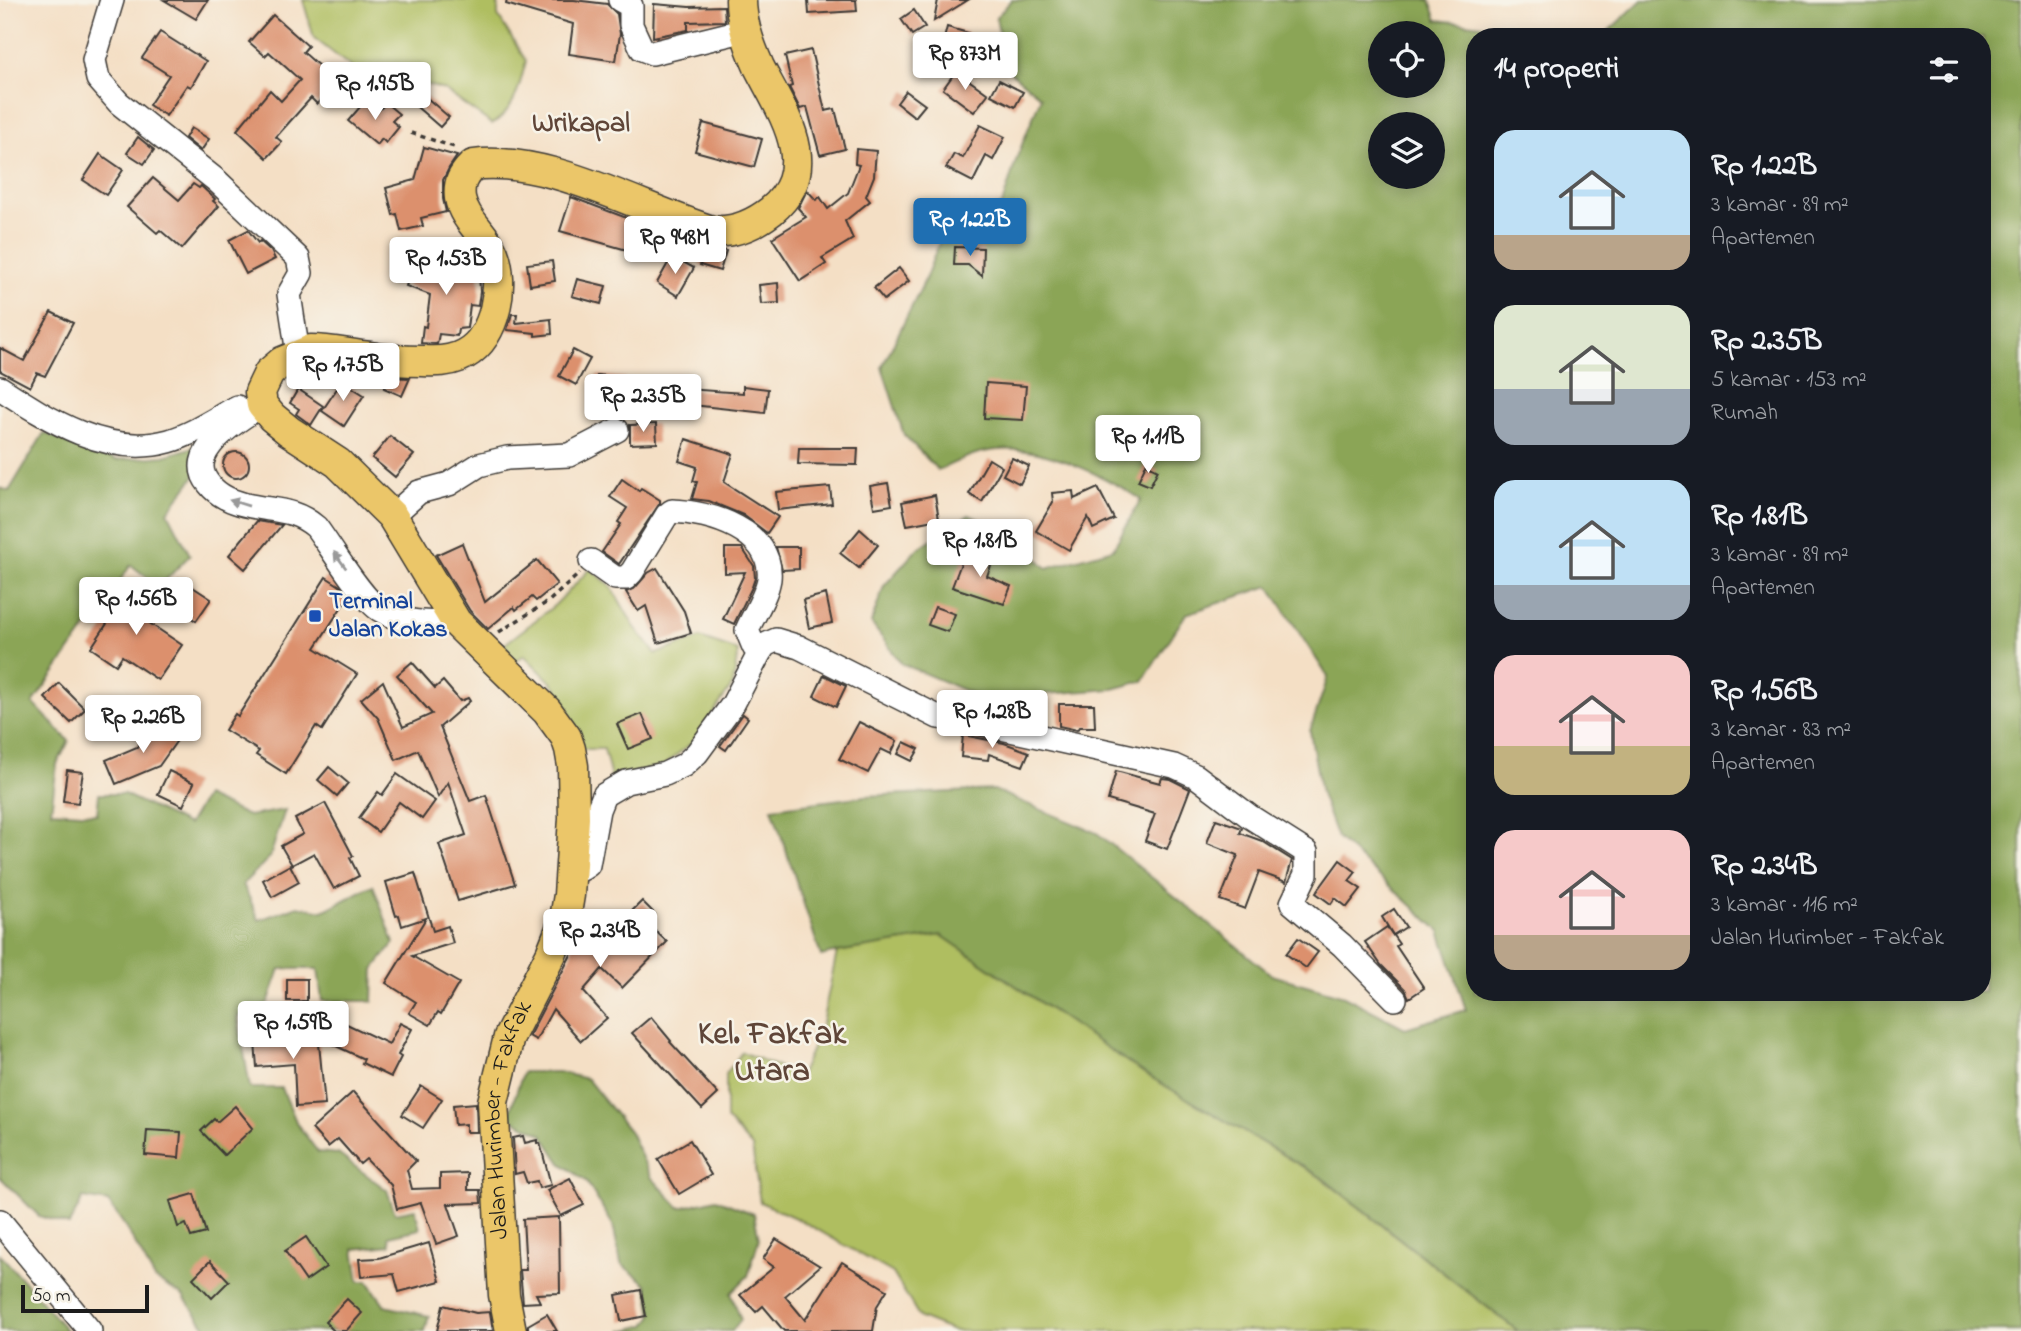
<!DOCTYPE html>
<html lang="id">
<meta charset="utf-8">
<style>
:root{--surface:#171b24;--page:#20242c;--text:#f1f3f6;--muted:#9ea1a6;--accent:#1f6fb2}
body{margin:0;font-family:"Indie Flower",sans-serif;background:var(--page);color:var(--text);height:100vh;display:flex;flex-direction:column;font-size:26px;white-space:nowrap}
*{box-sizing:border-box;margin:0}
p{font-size:23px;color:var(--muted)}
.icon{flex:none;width:38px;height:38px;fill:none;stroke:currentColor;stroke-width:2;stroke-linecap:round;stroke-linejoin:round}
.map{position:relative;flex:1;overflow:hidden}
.drawer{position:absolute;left:1466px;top:28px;width:525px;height:973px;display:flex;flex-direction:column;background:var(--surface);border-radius:28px;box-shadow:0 4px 18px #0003}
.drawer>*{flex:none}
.fabs{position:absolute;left:1368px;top:21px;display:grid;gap:14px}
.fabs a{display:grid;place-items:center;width:77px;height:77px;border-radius:50%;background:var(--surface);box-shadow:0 4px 18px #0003;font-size:35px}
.scale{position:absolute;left:21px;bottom:18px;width:128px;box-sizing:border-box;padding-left:7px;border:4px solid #1c1c1c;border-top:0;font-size:19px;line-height:24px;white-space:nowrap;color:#1c1c1c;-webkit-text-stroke:5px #f7f3e8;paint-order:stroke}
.price{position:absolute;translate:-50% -60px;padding:0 16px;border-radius:7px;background:#fff;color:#222;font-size:23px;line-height:46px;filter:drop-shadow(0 2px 4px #0008)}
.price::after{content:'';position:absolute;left:50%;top:42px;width:21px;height:16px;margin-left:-10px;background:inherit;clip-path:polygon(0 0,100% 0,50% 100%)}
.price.selected{background:var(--accent);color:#fff}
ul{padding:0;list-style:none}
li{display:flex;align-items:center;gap:21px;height:175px;padding:0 28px}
li span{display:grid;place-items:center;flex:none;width:196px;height:140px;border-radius:21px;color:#555}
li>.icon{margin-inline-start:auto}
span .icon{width:84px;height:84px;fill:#fffc;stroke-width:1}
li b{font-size:30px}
h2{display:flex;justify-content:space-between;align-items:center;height:84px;padding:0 28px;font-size:30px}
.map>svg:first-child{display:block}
</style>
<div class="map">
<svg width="2021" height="1331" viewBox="0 0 2021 1331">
<rect width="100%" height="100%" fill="#f7f3e8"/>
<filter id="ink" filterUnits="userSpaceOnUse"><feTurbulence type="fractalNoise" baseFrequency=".0143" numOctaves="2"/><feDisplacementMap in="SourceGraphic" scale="14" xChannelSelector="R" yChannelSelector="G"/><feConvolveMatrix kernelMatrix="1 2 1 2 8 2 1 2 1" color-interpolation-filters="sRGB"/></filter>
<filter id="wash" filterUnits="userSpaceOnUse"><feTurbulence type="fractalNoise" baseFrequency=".00686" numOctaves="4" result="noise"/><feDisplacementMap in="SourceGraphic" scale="28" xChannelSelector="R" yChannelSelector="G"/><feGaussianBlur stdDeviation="1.57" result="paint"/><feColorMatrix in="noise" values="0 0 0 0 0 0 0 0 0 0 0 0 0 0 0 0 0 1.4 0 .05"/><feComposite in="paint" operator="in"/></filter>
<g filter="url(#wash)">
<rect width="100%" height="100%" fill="#f4dfc5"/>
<g fill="#afbe61" stroke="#666d3e" stroke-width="2">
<path d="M303,0H498V16L526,61C519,87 516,109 492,124L444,90L390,73L365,78L314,38Z"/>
<path d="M590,569L611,586L634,626L656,654L700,638L738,651L733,684L694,741L663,766L611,778L604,749H581L552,701L557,688L524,655L515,662L501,647L555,605Z"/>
<path d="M941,935L1147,1075L1320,1177L1518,1331H953L920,1318L893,1273L802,1221L760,1202L752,1147L726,1119V1074L742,1052L800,1076L821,1028L837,952Z"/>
</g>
<g fill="#8ba557" stroke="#54603a" stroke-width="2" fill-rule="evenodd">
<path d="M1012,0H1430L1437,20L1593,37H1475V992H1983V37H1602L1642,0H2021V1331H1518L1321,1177L1147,1075L941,935L837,952L821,956L772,808L865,796L994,790L1097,833L1272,975L1344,996L1405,1028L1466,1010L1440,931L1337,838L1321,794L1310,731L1328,677L1269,586L1186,614L1143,681L1113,689L1045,694L999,705L902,664L871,623L884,586L917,549L969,515L1013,535L1047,568L1113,549L1141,499C1099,473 1034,440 983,452C968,455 953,464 938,470L904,435L882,367L924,282L946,225L1002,205L1017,157L1041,97L1005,68L996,17ZM1381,33H1433V86H1381ZM1381,124H1433V177H1381Z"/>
<path d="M44,433L116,460L164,456L207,443L194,477L168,512L190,555L159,587L131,565L33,703L69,741L57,764L51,811L97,814L99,794H124L188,825L205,796L248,816L285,810L270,857L243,884L259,920L298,906L323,911L373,885L394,943L374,969L373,1001H322L318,969H280L268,1003L238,1017L250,1088H282L297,1124L318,1152L338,1154L387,1190L395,1213L415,1209L420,1229L389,1236L390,1245L354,1249L359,1281H368L385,1306L429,1316L425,1331H209L182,1295L155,1279L127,1229L108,1202L83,1198L69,1225L39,1216L0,1177V488L9,491Z"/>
<path d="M523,1072H558L587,1079L630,1132L651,1177L680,1208L716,1199L754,1214L759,1239L748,1276L731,1293L741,1320L732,1331H621L646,1325L653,1315L647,1284L621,1264L613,1225L586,1181L561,1163L542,1134L508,1117Z"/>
<path d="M0,1254L67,1331H0Z"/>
</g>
<g id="blocks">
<g fill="#dc906d">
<path d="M164,0H208L196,19Z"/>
<path d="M507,0H574L607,4L617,14L620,34L616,61L569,54L573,24L506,4Z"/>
<path d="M808,0H856L857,11L809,14Z"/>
<path d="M938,0H968L934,21Z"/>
<path d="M654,4L689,7L724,6L725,21L688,22V30L653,37Z"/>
<path d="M914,10L925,27L912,35L901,19Z"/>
<path d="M273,15L308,46L303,52L337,82L317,104L311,98L276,137L282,142L267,158L237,130L270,90L281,101L300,80L269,52L265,56L249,42Z"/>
<path d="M947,27L968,33L962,56L941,51Z"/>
<path d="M160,32L206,61L191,87L187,85L166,116L149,105L169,75L142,58Z"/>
<path d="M811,50L825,111L835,109L845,149L820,155L807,107L800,109L789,87L792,86L785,56Z"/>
<path d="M956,71L988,94L974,112L943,89Z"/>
<path d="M999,80L1023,92L1015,107L991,95Z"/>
<path d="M412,85L449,117L440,127L403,95Z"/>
<path d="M906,91L925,105L915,117L897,103Z"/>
<path d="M366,100L379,110L386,103L399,114L392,121L399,127L386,143L382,139L377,145L348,121Z"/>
<path d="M703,123L762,139L754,167L695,151Z"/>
<path d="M980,125L1005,137L993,160L986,156L973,182L946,168L954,154L963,158Z"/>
<path d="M191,128L209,139L201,151L185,138Z"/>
<path d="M138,137L154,150L144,164L127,153Z"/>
<path d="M424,147L457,156L449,168L443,180V199L446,212L421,218L423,226L401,231L397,214L393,215L386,188L415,180Z"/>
<path d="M856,149L876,151L874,176L866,196L870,201L845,221L853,239L822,258L826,264L800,281L772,238L806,217L798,208L807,190L816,200L820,197L828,209L848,193L859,165L855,164Z"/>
<path d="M100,154L123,170L106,195L83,180Z"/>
<path d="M153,178L179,200L193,184L199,188L201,186L215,199L213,201L219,206L182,249L160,230L157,233L127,207Z"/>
<path d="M571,197L656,229L648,256L560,231Z"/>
<path d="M248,230L258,243L260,241L271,251L275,259L246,274L229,240Z"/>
<path d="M706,247L726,251L720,271L700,265Z"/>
<path d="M955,247L983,248L982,276L968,265H954Z"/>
<path d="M672,256L694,268L678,296L657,283Z"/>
<path d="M416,259L438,268L439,263L479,270L480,292L478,306L470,305L467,328L458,329L457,336L439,334L437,344L421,343L423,326L426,327L430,295L406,286Z"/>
<path d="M552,261L555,281L530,285L527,264Z"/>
<path d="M899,268L909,281L884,300L874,288Z"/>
<path d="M577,279L606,286L601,304L572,296Z"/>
<path d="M778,283L779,303L761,304L759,285Z"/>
<path d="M51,312L73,323L45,376L37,373L30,387L0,371V348L24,361Z"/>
<path d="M512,314H517L516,323L551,319L552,334L535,336V333L507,330Z"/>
<path d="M573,350L590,359L576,385L559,376Z"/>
<path d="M597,375L625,378L623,398L595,396Z"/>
<path d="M389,377L410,378L402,396L384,388Z"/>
<path d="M342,381L364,395L344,426L322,411Z"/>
<path d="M986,383L1026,386L1023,420L984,418Z"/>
<path d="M743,386L768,389L765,413L656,401L657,387L743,393Z"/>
<path d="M298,389L323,406L311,425L296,414L299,409L290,403Z"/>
<path d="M656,424L657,443L630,444V425Z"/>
<path d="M390,436L414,455L395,477L372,458Z"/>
<path d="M686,439L733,454L724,482L778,517L767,533L743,515L709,501L692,499L697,482L693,481L697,467L679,461Z"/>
<path d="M799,448H858L857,465L798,464Z"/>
<circle cx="236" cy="465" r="13"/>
<path d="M1012,458L1029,466L1020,484L1003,475Z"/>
<path d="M989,459L1002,467L982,502L969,494Z"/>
<path d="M1146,464L1158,470L1150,486L1138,481Z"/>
<path d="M622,479L639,491L641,488L660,500V503L619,564L602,552L621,524L618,522L627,508L610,497Z"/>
<path d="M888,483L892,505L874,508L870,486Z"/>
<path d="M830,487L832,504L778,510L776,492Z"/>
<path d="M1098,488L1114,519L1093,529L1088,517L1069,550L1036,531L1053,502L1052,493L1073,491L1074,499Z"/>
<path d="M935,495L939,519L907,525L902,502Z"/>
<path d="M257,521L282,525L245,569L229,555Z"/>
<path d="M860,529L878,545L859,568L840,553Z"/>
<path d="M462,543L485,602L537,560L557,584L536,601L532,597L516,610L514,607L488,629L470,611L436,555Z"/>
<path d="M776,547H799V569L782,570Z"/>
<path d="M725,548H742L754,566L755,578L752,587L734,624L723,619L745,572L725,573Z"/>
<path d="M966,550L993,560L987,576L1011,586L1004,604L952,587Z"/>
<path d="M657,568L684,611L691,633L658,643L646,606L638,611L626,592L635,588L648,573Z"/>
<path d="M326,577L340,586L348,597L315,648L357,674L322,730L316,726L286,774L256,755L259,751L225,730L235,714L238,716Z"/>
<path d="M179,578L211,599L196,621L165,600Z"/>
<path d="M133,584L152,596L139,616L182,645L158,680L122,656L116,665L91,648Z"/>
<path d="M826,594L832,623L809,628L803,600Z"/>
<path d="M935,607L955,614L948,632L928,625Z"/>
<path d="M412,662L435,688L443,681L460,701L468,698L470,701L440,727L470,801L486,795L515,884L458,901L439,844L466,835L448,782L438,797L418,750L396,760L378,718L361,699L383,681L403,727L432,714L397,675Z"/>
<path d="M824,675L846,686L836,707L814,696Z"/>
<path d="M59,683L85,709L71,723L45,698Z"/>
<path d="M1059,704H1094L1095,727H1079L1077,730L1059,726Z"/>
<path d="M642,714L653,739L628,749L617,724Z"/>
<path d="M743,714L748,718L726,750L720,746Z"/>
<path d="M155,722L178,739L159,766L116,784L106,760L137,747Z"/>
<path d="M859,722L897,741L891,754L881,749L868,773L839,759Z"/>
<path d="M963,735L1004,743L1029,752L1023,766L989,754L988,760L961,757Z"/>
<path d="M904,742L919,749L912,761L898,754Z"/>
<path d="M329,767L348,783L337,796L318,780Z"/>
<path d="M67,770L83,772L78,803L63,801Z"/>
<path d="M169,771L194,783L183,806L158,794Z"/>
<path d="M1116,771L1160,783L1162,778L1170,779L1190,789L1167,849L1145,841L1155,814L1108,800Z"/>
<path d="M397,774L435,801L422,819L399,802L378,832L359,818L378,792L382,795Z"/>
<path d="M325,803L353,856L350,858L359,876L334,889L314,853L292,865L281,846L303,834L295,819Z"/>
<path d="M1216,819L1242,828L1240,833L1262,841L1292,860L1286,882L1259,872L1245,909L1220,900L1238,855L1207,843Z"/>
<path d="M1340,860L1356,872L1349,881L1361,889L1347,907L1335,898L1331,904L1316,893Z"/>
<path d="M290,865L299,882L272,897L263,880Z"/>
<path d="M415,873L433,931L448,926L453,943L412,956L459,983L441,1014L438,1012L430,1025L409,1013L416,1002L386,983L426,918L402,926L399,915L396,916L386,882Z"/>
<path d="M642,901L655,914L647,923L667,942L622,988L602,969L583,991L607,1018L581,1041L553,1009L536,1040L529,1036L573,951H571L580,928L602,936L614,923L617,926Z"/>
<path d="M1394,909L1406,927L1393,935L1382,917Z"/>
<path d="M1387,927L1399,944L1396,946L1424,988L1409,998L1405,989L1381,965L1365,942Z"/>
<path d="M1298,938L1318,952L1306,968L1286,954Z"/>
<rect x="287" y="979" width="20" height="22"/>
<path d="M276,1017L278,1038L311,1036L319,1044L325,1105L296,1107L294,1064L257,1067L255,1042H260L259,1018Z"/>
<path d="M651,1017L671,1041L670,1042L718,1094L702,1109L632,1033Z"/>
<path d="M336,1019L389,1044L400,1023L412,1029L398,1055L401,1057L391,1077L362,1063L364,1059L306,1032V1021Z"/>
<path d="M421,1086L442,1099L423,1128L402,1115Z"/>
<path d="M353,1092L416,1161L407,1170L412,1189L440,1188V1174L468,1173V1190H480L481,1203L448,1204L459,1236L436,1244L421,1203L397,1209L391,1185L366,1159L360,1164L338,1139L328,1147L312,1129Z"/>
<path d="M476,1103L477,1132H466V1124L455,1125L453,1105Z"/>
<path d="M235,1106L253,1128L224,1155L201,1131L214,1119L217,1122Z"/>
<path d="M147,1130L181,1132L179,1158L145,1155Z"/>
<path d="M523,1136L525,1143L537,1140V1143H540L551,1185L539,1188L537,1181L527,1183L523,1172L515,1174L513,1138Z"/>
<path d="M690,1140L711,1175L679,1194L658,1159Z"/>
<path d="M570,1178L584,1205L561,1216L547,1190Z"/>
<path d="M194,1194L206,1233L191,1237L186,1224L178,1227L170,1201Z"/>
<path d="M559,1217L560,1293L536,1294L540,1302L523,1303L520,1270H526L523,1219Z"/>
<path d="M306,1237L326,1267L306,1281L285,1251Z"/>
<path d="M776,1239L820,1266L785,1296L805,1320L842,1262L887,1290L877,1306L873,1331H784L763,1306L756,1312L740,1295L774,1267L763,1259Z"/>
<path d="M429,1243L440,1281L399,1292L394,1274L361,1277L359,1259L379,1258Z"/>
<path d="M210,1261L229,1281L212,1298L193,1278Z"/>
<path d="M641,1290L646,1316L621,1321L616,1295Z"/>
<path d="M347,1299L362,1313L346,1331H334L325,1322Z"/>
<path d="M443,1305L476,1313L490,1312L493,1331H437Z"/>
<path d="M547,1314L557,1331H528V1325Z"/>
</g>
</g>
</g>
<g filter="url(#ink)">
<use href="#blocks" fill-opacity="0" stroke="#3c3935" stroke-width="2"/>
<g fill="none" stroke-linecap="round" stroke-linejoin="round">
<g stroke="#3c3935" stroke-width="26">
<g id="minor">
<path d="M112,0L94,60L98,79L119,103L217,181L298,258L301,273L289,294L298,354"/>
<path d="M620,0L631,6V25L642,49L652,53L746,30"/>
<path d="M0,388C49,420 108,458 169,441C193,434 215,419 237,407"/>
<path d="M262,405C240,419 182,452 209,484C219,497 235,503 251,506C276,511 295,509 316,527C331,547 361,598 380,610C401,624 432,623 456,622"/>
<path d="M392,516L419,492L449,484L479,465L507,458L569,455L617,430"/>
<path d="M591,561L615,578H626L632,572L667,515L672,511C710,512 774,531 769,579C766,597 754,614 747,630L754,647L760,652"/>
<path d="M570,870L582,869L588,865L598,810L604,795L626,782L665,774L684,765L697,753L733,704L760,652L765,645L776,640L799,647L938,717L983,724L1174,766L1196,776L1249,816L1306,852V874L1292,903L1342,945L1395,999"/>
<path d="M0,1221L90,1331"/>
</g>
</g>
<g stroke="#3c3935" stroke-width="33">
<g id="major">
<path id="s1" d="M511,1331L504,1295L493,1102L509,1037L551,954L565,919L569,895L574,818L573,766L570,749L566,737L547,711L456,622L392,516L338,463L289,431L272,417L262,405L260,392L269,373L282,362L311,350C331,350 350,355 370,357C387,360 405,361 423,361C437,362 453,361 465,354C496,337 505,284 493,253C485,233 464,220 460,198C458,183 463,175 473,165C549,155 640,209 712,231C734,233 753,225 771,211C823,168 782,112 759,67C750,47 741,22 741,0"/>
</g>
</g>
<g stroke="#3c3935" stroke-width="3.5" stroke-dasharray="5 5" stroke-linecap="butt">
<path d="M411,133L457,148"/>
<path d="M499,632L549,601L580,573"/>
</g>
<use href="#minor" stroke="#fff" stroke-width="23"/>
<use href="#major" stroke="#ebc669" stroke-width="30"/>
</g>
<defs><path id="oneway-solid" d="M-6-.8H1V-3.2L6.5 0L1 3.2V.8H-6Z" transform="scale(1.75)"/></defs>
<g fill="#999">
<use href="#oneway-solid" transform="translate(239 503) rotate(-163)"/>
<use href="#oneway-solid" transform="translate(340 560) rotate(-126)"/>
</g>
</g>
<rect fill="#1a4fb4" stroke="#f7f3e8" stroke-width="2.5" x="308" y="609" width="14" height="14" rx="3.5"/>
<g text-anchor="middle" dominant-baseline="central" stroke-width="5" stroke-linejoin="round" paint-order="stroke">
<g font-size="24" font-weight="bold" fill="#164399" stroke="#f7f3e8" text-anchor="start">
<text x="329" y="602">Terminal<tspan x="329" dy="28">Jalan Kokas</tspan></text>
</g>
<g font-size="24" fill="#1c1c1c" stroke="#f7f3e8">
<text stroke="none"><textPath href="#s1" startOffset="214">Jalan Hurimber - Fakfak</textPath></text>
</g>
<g font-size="28" font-weight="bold" fill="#5f4538" stroke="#f7f3e8">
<text x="581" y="124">Wrikapal</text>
</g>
<g font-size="32" font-weight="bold" fill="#5f4538" stroke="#f7f3e8">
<text x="772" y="1035">Kel. Fakfak<tspan x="772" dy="37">Utara</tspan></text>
</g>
</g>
</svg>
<div class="fabs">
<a><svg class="icon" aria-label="locate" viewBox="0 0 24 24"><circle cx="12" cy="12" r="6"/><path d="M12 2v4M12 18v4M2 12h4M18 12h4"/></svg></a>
<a><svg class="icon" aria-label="layers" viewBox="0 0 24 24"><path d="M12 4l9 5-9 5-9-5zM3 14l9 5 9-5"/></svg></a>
</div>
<div class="scale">50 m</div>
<b class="price" style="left:965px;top:92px">Rp 873M</b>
<b class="price" style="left:375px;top:122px">Rp 1.95B</b>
<b class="price selected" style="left:970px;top:258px">Rp 1.22B</b>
<b class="price" style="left:675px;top:276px">Rp 948M</b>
<b class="price" style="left:446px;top:297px">Rp 1.53B</b>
<b class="price" style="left:343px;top:403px">Rp 1.75B</b>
<b class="price" style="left:643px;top:434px">Rp 2.35B</b>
<b class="price" style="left:1148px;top:475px">Rp 1.11B</b>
<b class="price" style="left:980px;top:579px">Rp 1.81B</b>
<b class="price" style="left:136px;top:637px">Rp 1.56B</b>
<b class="price" style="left:992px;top:750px">Rp 1.28B</b>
<b class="price" style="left:143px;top:755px">Rp 2.26B</b>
<b class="price" style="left:600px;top:969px">Rp 2.34B</b>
<b class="price" style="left:293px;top:1061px">Rp 1.59B</b>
<section class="drawer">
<h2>14 properti<svg class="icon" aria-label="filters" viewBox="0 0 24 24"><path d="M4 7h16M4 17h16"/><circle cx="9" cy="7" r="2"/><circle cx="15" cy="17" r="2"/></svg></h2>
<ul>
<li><span style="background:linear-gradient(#bfe0f5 75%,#b9a48a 0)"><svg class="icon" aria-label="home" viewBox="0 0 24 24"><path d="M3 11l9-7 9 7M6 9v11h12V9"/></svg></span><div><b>Rp 1.22B</b><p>3 kamar · 89 m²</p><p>Apartemen</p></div></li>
<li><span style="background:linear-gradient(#dfe7d0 60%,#9aa5b1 0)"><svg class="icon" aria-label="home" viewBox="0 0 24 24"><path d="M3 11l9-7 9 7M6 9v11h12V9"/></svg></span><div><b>Rp 2.35B</b><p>5 kamar · 153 m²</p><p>Rumah</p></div></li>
<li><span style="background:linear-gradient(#bfe0f5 75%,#9aa5b1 0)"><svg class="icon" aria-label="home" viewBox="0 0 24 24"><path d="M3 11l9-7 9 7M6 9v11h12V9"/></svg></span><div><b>Rp 1.81B</b><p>3 kamar · 89 m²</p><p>Apartemen</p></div></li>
<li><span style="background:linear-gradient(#f6c9c9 65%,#c2b280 0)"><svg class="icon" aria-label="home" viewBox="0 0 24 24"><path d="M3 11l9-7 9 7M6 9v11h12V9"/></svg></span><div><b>Rp 1.56B</b><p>3 kamar · 83 m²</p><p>Apartemen</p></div></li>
<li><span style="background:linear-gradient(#f6c9c9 75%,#b9a48a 0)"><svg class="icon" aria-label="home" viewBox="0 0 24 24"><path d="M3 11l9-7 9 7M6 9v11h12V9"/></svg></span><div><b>Rp 2.34B</b><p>3 kamar · 116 m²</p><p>Jalan Hurimber - Fakfak</p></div></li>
</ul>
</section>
</div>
